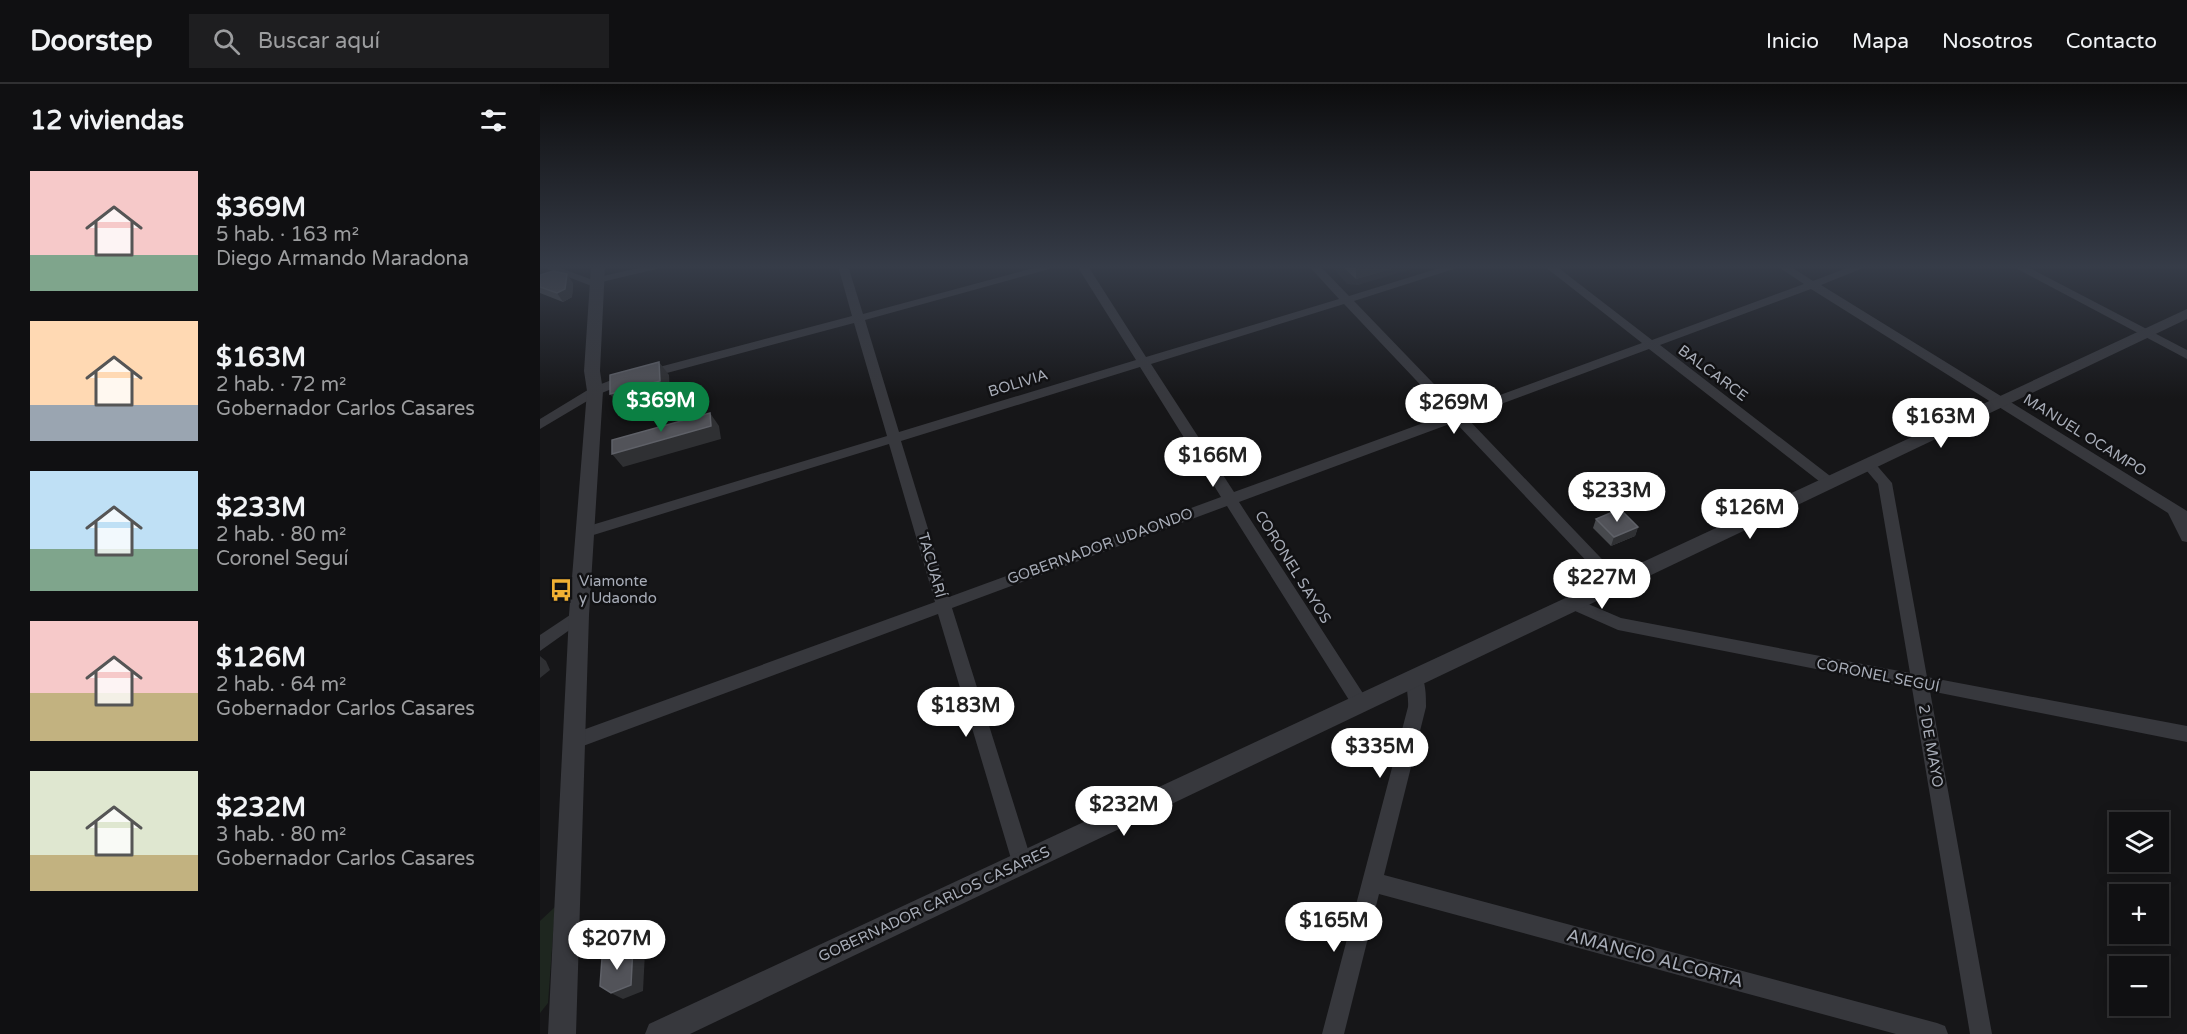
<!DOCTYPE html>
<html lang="es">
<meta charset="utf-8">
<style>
:root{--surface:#101012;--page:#1e1e20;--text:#f1f3f6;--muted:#9c9d9f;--line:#303032;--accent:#0b8043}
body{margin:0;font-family:"Varela Round",sans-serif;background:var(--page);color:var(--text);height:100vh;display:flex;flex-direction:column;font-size:22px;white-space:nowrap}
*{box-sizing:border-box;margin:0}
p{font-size:20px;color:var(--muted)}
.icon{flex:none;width:33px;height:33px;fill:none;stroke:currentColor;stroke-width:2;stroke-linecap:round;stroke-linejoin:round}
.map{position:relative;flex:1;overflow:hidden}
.sheet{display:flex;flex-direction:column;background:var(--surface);width:540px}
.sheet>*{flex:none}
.controls{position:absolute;left:1569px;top:728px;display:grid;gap:12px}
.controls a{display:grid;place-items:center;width:60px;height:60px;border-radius:0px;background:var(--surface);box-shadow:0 3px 15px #0003,0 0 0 2px var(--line);font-size:30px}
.price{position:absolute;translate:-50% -51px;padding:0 14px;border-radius:21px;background:#fff;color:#222;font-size:20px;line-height:39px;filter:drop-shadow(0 2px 3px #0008)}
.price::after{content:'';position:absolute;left:50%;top:36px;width:18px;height:14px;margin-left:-9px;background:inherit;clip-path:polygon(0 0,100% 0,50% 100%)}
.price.active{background:var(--accent);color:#fff}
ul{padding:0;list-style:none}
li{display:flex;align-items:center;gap:18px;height:150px;padding:0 30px}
li span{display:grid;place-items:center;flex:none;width:168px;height:120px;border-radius:0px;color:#555}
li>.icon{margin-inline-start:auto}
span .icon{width:72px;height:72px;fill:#fffc;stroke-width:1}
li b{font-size:26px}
h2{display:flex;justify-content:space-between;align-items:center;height:72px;padding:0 30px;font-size:26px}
header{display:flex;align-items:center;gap:36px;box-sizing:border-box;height:84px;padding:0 30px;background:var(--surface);border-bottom:2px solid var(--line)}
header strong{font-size:28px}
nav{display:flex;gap:33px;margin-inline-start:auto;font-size:21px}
.search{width:420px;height:54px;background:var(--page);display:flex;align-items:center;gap:15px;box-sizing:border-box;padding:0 21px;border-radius:0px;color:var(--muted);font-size:22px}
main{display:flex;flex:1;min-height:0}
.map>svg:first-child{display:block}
</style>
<header>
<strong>Doorstep</strong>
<div class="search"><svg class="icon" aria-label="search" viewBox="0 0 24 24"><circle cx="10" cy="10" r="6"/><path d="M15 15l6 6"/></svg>Buscar aquí</div>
<nav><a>Inicio</a><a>Mapa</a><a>Nosotros</a><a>Contacto</a></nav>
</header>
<main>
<section class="sheet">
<h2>12 viviendas<svg class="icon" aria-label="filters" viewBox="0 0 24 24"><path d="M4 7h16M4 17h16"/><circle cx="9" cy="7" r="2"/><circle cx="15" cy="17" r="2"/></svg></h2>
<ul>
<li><span style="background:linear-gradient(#f6c9c9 70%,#7fa58c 0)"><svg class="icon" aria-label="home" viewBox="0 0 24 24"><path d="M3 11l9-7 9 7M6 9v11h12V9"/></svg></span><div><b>$369M</b><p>5 hab. · 163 m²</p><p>Diego Armando Maradona</p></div></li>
<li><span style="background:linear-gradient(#ffd9b3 70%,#9aa5b1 0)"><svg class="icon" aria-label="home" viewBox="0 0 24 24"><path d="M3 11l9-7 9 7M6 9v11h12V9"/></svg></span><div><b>$163M</b><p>2 hab. · 72 m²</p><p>Gobernador Carlos Casares</p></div></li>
<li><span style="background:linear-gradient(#bfe0f5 65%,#7fa58c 0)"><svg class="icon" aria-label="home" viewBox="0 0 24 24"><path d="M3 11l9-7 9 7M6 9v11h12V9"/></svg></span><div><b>$233M</b><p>2 hab. · 80 m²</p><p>Coronel Seguí</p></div></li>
<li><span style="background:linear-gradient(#f6c9c9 60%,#c2b280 0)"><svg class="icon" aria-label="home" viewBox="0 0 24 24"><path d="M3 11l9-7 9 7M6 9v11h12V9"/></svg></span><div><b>$126M</b><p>2 hab. · 64 m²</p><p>Gobernador Carlos Casares</p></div></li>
<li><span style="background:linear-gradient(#dfe7d0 70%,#c2b280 0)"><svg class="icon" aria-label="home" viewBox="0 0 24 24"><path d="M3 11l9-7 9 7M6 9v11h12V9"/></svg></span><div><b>$232M</b><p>3 hab. · 80 m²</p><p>Gobernador Carlos Casares</p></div></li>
</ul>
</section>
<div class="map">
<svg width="1647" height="950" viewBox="0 0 1647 950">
<rect width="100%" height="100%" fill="#161618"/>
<path fill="#222225" d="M791,182H882L818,201L807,200Z"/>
<path fill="#1e261f" d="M15,823L8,919L0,929V837Z"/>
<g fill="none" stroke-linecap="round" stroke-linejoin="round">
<g fill="#37383d" fill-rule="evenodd">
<path d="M0,182H15L50,195L107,182H129L49,201Z"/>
<path d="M298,182H308L323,230L501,182H520L325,236L359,348L596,276L537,182H548L606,273L799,215L769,182H780L809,212L906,182H923L814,217L919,326L1102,259L1004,182H1016L1112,256L1264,200L1237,182H1250L1273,197L1312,182H1328L1281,201L1647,427V458L1642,457L1628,429L1271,205L1120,261L1294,395L1296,398L1294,401H1284L1109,265L926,333L1081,495L1084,499L1081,503H1071L915,338L699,418L826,614L829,619L826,624L820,626L814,624L687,422L412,524L492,778L489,785L482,787L475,785L472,778L398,530L35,665L29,663L26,657L29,651L395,518L349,360L47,453L40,448L42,444L347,352L314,239L82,301L59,310L0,345V335L51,304L74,295L312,232ZM804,220L908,330L694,408L611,280ZM600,283L681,413L409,513L361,357Z"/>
<path d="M1472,182H1486L1647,266V275Z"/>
<path d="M1328,375L1333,377L1352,399L1387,593L1647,642V658L1390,607L1452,950H1430L1372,604L1078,546L1026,523L1024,519L1026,515L1032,513L1081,534L1370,589L1338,400L1321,380Z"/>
<path d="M39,525L45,527L47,531L45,535L0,567V551Z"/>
<path d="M874,586L880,588C886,599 886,611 886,623L844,791L1397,939L1405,942L1408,950H1356L839,810L804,950H782L868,623C869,612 864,597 868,588Z"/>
</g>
<g fill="#37383d" fill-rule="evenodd">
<path d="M51,182H65L60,287L63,307L49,531L36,950H8L29,531L47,307L44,287Z"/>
<path d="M1647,225V235L150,950H105L109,940Z"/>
</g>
</g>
<g fill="#47494d">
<path d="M802,182H851V185L816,195Z"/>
<path d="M0,191L33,199L32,213L23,218L0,209Z"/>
<path d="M1056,435L1098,443L1095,452L1071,462L1053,444Z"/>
</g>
<g fill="#2f3033">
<path d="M820,182H851V185L816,195V183Z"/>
<path d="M27,190L33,199L32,213L23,218L17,209Z"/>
<path d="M119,278L129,291L130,310L80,323L70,310Z"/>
<path d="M170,329L179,342L181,355L83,383L72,370Z"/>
<path d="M1098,443L1095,452L1071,462L1074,453Z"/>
<path d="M0,572L6,577L10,586L0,594Z"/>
<path d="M93,862L105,868L103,907L83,915L71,909Z"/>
</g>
<g fill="#525359" stroke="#5f6168" stroke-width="1.5">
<path d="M13,187L27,190L25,205L17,209L0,203V191Z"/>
<path d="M119,278L120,297L70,310V291Z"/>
<path d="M170,329L171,342L72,370V356Z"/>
<path d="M1080,425L1098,443L1074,453L1056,435Z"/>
<path d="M93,862L91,901L71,909L60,902L62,874Z"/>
</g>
<linearGradient id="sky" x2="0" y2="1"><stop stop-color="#0c0c0d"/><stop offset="0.58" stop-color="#363c48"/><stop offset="1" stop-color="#363c48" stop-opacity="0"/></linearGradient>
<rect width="1647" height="315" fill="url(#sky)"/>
<defs>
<g id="bus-bare" transform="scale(1.8)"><path d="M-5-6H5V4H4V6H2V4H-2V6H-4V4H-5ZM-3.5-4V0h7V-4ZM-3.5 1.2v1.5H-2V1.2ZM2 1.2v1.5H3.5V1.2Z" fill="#f2b134" stroke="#111113" stroke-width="2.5" paint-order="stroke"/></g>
</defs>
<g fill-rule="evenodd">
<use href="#bus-bare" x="21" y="506"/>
</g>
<g text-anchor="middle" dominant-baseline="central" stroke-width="5" stroke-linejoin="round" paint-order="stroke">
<g font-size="15" fill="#a8adb8" stroke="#111113">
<text transform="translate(1173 289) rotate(37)">BALCARCE</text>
<text transform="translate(478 299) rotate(-17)">BOLIVIA</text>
<text transform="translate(1545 351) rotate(32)">MANUEL OCAMPO</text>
<text transform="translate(560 462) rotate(-20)">GOBERNADOR UDAONDO</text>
<text transform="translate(392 481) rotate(74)">TACUARÍ</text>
<text transform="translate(753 483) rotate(58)">CORONEL SAYOS</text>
<text transform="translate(1338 591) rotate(11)">CORONEL SEGUÍ</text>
<text transform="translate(1391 662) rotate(80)">2 DE MAYO</text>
<text transform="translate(394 820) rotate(-25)">GOBERNADOR CARLOS CASARES</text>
</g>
<g font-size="15" fill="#a8adb8" stroke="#111113" text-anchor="start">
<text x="39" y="497">Viamonte<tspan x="39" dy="17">y Udaondo</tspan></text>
</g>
<g font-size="18" fill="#a8adb8" stroke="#111113">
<text transform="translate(1115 874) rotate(15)">AMANCIO ALCORTA</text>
</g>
</g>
</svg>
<div class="controls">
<a><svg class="icon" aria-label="layers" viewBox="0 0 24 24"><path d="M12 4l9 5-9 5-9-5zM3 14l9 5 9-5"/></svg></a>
<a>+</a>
<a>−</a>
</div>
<b class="price active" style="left:121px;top:349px">$369M</b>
<b class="price" style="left:914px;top:351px">$269M</b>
<b class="price" style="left:1401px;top:365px">$163M</b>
<b class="price" style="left:673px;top:404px">$166M</b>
<b class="price" style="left:1077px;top:439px">$233M</b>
<b class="price" style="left:1210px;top:456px">$126M</b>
<b class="price" style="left:1062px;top:526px">$227M</b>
<b class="price" style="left:426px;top:654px">$183M</b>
<b class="price" style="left:840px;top:695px">$335M</b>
<b class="price" style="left:584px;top:753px">$232M</b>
<b class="price" style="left:794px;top:869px">$165M</b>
<b class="price" style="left:77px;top:887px">$207M</b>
</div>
</main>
